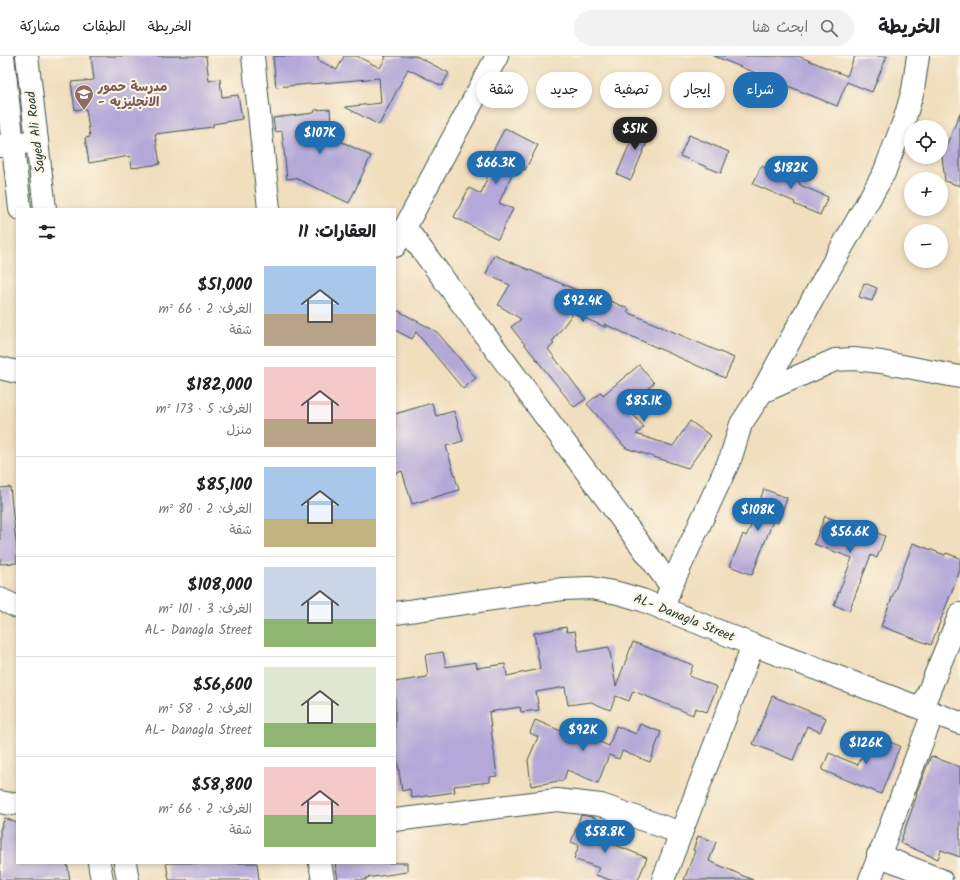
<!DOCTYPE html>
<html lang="ar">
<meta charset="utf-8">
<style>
:root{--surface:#fff;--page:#f2f2f2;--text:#202124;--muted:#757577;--line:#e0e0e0;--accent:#1f6fb2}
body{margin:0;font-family:Kalam,"Playpen Sans Arabic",sans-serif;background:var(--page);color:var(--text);direction:rtl;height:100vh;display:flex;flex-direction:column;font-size:15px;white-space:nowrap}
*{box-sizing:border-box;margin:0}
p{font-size:13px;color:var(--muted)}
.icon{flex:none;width:22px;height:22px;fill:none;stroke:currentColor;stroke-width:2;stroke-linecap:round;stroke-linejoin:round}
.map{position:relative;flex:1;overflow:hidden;direction:ltr}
.details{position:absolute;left:16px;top:152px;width:380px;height:656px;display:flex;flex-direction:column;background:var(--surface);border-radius:0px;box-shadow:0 2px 6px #0003;direction:rtl}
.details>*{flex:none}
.guide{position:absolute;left:408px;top:16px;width:380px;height:36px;direction:rtl;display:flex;gap:8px}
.controls{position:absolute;left:904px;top:64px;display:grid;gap:8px}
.controls a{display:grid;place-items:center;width:44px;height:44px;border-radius:50%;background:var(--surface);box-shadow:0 2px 6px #0003;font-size:20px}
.price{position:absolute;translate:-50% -34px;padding:0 9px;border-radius:14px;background:var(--accent);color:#fff;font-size:13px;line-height:26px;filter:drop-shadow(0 1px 2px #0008)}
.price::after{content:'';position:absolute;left:50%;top:24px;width:12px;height:9px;margin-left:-6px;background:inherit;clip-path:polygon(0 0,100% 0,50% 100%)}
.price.on{background:#222;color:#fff}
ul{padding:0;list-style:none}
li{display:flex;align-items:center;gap:12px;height:100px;padding:0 20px}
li+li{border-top:1px solid var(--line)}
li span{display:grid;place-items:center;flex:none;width:112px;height:80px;border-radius:0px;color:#555}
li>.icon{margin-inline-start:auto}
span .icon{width:48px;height:48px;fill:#fffc;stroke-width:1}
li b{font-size:17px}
h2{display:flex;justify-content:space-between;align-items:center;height:48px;padding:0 20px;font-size:17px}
.tag{padding:0 14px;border-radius:18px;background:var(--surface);box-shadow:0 2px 6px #0003;font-size:14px;line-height:36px}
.tag.on{background:var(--accent);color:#fff}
header{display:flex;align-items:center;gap:24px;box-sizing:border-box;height:56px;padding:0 20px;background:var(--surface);border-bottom:1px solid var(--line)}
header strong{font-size:19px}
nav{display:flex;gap:22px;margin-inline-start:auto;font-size:14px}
.search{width:280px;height:36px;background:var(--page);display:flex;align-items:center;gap:10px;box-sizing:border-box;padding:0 14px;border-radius:22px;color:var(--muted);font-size:15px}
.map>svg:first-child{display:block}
</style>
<header>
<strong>الخريطة</strong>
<div class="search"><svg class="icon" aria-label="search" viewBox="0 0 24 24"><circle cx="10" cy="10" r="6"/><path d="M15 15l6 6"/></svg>ابحث هنا</div>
<nav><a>الخريطة</a><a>الطبقات</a><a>مشاركة</a></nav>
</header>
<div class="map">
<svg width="960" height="824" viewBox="0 0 960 824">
<rect width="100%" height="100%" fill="#fcf5e5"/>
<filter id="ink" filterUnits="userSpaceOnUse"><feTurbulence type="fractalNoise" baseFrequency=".025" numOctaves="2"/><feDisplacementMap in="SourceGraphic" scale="8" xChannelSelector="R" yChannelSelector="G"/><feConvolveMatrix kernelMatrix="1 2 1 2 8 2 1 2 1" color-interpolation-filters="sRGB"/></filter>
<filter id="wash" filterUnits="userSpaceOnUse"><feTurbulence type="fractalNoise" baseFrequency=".012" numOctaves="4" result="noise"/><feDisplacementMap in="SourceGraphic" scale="16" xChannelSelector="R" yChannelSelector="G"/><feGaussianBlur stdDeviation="0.9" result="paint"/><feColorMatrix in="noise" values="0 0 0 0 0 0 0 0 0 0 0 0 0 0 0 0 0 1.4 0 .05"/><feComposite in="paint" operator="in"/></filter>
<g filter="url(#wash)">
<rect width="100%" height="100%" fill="#f0debd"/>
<g id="blocks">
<g fill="#b3a8d8">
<path d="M91,0H206L209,25L220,23L222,41L238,39L242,63L213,68V71L155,78L160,108L132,112L130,100L89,107L85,82L90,81L86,53L75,54L71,26L94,24Z"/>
<path d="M279,0H318V4L337,14L344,0H357L380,12L386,1L384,0H416L449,17L442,30L408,13L379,69L345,51L381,47L379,22L276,31L273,1Z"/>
<path d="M714,0H798L847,20L855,0H887L872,36L847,26L837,50Z"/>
<path d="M330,53L332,81L371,100L349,147L295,122L287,123L282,75L275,76L273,62L314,57L315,54Z"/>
<path d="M960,57V130L945,125L942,100Z"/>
<path d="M639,66L653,72L631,124L617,118Z"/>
<path d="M505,72L538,89L525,114L516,109L499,147L513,153L498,183L454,161L469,132L481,138L492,109L487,106Z"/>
<path d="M689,79L729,96L721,117L680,100Z"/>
<path d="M761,110L800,127V129L828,141L820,159L794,148L795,146L753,128Z"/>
<path d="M494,199L600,244L601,241L629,253L627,256L734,302L725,322L604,268L607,272L573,257L552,286L554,288L548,293L586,343L574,351L511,271L521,263L498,249L510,229L486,218Z"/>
<path d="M864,227L877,232L872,245L859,241Z"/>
<path d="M395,253L437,276L476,322L463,333L416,276L412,283L395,274Z"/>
<path d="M639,309L654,327L626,351L644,371L636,378L673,390L690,365L711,380L688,412L626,392L587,348L601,336L603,339Z"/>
<path d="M432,347L436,360L454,355L463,385L446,390L459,434L412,448L402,415L395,418V358Z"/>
<path d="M10,431L17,495V507L0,508V432Z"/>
<path d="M764,433L787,442L778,467L773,465L752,519L730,510L743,478L746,480L750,472Z"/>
<path d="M825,460L862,475L864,472L885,480L877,502L871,499L849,555L834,549L852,502L814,488Z"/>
<path d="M913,487L945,499L946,497L960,502V514L931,589L881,570Z"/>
<path d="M566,571L567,576L575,575L579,596L609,591L616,630L633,586L693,609L689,620L717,631L707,656L695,652L693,659L633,635L629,645L616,640L610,654L591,646L568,649L565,631L536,636L539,654L521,656L520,651L489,656L497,720L490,721V726L454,730L455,736L412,742L410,733L402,735L395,688V626L427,621V620L428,619L425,599L443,596L446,611L476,606L477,612L505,608L507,620L540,613L534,577Z"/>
<path d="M772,640L826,662L820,676L807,670L793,704L753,688Z"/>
<path d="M535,664L573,680V675L609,690L616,670L636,678L640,668L661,676L650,706L622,695L619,703L609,699L598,727L567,714L564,724L531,730L528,704L538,681L530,677Z"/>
<path d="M870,678L900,690L881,738L822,714L829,697L858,709Z"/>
<path d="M931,700L960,711V801L941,794L938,803L900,787L917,739L916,738Z"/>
<path d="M581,759L592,761L600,764L594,780L647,802L638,824H610L596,819L599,812L574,803L579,789L571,786Z"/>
<path d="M5,762L17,767V807H67L70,824H0V774Z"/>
<path d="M698,780L716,786L709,805L753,824H684L695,795L693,794Z"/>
<path d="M166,807H257L259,824H169Z"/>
<path d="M335,807H407V816L366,822V824H338Z"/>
</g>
</g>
</g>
<g filter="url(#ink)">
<use href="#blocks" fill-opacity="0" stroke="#3e5549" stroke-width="1"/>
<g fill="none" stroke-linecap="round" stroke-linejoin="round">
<g stroke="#3e5549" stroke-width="24">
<g id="minor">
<path d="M253,0L269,153"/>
<path d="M0,90L37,85"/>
<path d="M405,171L671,530"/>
<path d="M395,190L497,0"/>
<path d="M0,312L17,316"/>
<path d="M762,336L835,304L854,303L881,306L960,321"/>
<path d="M0,543L17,551"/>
<path d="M663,553L671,530L731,401L741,368L762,336L816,237L884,117L905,62L913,34L918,0"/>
<path d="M395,557L563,533L591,532L618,537L642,544L753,589L960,667"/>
<path d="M922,652L960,558"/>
<path d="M0,746L10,748L17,747"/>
<path d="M395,764L557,744L601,749L681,777"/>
<path d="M878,799L941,824"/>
<path d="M320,807L323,824"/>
<path d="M663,824L753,589"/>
<path d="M870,824L933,657"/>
</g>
</g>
<g stroke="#3e5549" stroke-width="24">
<g id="major">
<path d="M3,0L20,153"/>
<path d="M27,0L45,153"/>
<path d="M99,807L102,824"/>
<path d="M125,807L128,824"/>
</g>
</g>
<use href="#minor" stroke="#fff" stroke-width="22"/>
<use href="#major" stroke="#fff" stroke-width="22"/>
</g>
</g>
<defs>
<g id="school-pin" transform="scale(1)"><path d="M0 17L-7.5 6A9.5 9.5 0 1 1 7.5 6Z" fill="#8d6e63" stroke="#fcf5e5"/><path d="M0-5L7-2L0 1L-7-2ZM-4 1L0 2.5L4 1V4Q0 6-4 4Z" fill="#fff"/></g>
</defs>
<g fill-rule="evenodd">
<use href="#school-pin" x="84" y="38"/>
</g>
<g text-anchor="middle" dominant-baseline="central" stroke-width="4" stroke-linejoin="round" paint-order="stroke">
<g font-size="13" font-weight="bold" fill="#785e54" stroke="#fcf5e5" text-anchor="start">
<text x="98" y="31">مدرسة حمور<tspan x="98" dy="15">- الانجليزيه</tspan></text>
</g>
<g font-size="13" fill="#1f3d34" stroke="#fcf5e5">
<text transform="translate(36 76) rotate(-97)">Sayed Ali Road</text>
<text transform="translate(684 562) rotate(22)">AL- Danagla Street</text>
</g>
</g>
</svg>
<div class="controls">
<a><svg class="icon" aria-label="locate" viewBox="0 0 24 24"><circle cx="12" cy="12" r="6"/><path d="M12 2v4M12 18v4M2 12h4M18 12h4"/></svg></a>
<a>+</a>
<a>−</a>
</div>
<b class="price on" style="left:635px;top:95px">$51K</b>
<b class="price" style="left:320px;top:99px">$107K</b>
<b class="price" style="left:496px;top:129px">$66.3K</b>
<b class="price" style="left:791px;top:134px">$182K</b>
<b class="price" style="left:583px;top:267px">$92.4K</b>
<b class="price" style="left:644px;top:367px">$85.1K</b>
<b class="price" style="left:758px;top:476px">$108K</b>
<b class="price" style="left:850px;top:498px">$56.6K</b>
<b class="price" style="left:583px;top:696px">$92K</b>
<b class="price" style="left:866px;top:709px">$126K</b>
<b class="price" style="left:605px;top:798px">$58.8K</b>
<div class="guide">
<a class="tag on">شراء</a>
<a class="tag">إيجار</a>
<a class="tag">تصفية</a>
<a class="tag">جديد</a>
<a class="tag">شقة</a>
</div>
<section class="details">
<h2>العقارات: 11<svg class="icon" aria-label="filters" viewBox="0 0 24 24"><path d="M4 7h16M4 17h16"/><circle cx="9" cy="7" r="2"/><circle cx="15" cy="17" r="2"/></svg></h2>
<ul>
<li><span style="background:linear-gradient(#a9c7e8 60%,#b9a48a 0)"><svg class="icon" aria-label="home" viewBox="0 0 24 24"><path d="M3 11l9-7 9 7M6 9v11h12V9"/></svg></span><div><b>$51,000</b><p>الغرف: 2 · 66 m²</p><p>شقة</p></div></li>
<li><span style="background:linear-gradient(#f6c9c9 65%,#b9a48a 0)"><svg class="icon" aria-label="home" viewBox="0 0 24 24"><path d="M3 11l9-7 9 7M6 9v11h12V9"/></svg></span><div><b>$182,000</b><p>الغرف: 5 · 173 m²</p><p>منزل</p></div></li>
<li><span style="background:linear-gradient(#a9c7e8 65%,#c2b280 0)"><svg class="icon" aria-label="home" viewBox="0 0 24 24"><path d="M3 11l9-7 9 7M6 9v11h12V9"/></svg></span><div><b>$85,100</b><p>الغرف: 2 · 80 m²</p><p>شقة</p></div></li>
<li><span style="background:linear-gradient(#c9d6e8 65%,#8fb573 0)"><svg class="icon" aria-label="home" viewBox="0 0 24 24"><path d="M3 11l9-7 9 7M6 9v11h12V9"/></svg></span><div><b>$108,000</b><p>الغرف: 3 · 101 m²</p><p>AL- Danagla Street</p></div></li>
<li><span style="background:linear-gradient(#dfe7d0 70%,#8fb573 0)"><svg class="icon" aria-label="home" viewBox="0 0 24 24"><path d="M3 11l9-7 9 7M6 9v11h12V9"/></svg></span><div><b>$56,600</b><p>الغرف: 2 · 58 m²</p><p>AL- Danagla Street</p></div></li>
<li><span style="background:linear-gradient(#f6c9c9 60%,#8fb573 0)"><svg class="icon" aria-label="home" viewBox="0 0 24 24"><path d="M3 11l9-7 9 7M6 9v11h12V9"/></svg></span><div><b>$58,800</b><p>الغرف: 2 · 66 m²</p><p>شقة</p></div></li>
</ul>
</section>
</div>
